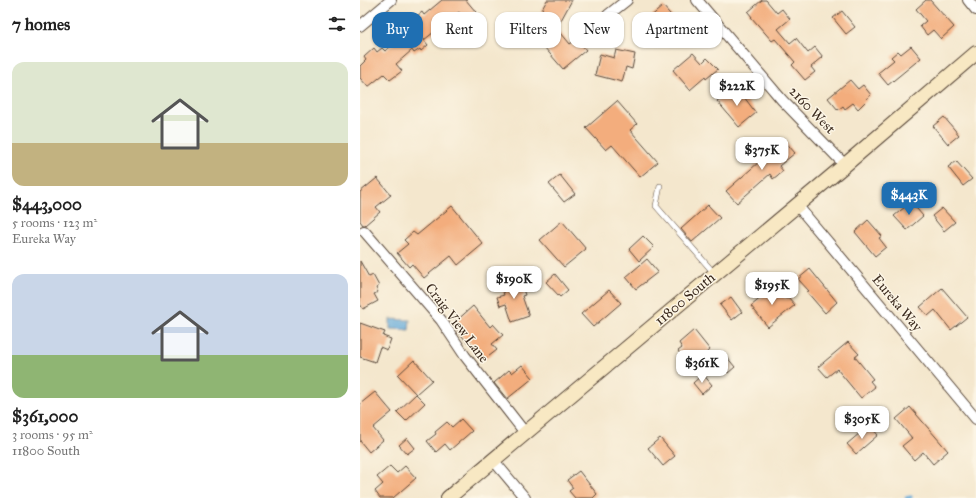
<!DOCTYPE html>
<meta charset="utf-8">
<style>
:root{--surface:#fff;--page:#f6f6f6;--text:#222;--muted:#767676;--accent:#1f6fb2}
body{margin:0;font-family:"IM FELL Great Primer",serif;background:var(--page);color:var(--text);height:100vh;display:flex;flex-direction:column;font-size:15px;white-space:nowrap}
*{box-sizing:border-box;margin:0}
p{font-size:13px;color:var(--muted)}
.icon{flex:none;width:22px;height:22px;fill:none;stroke:currentColor;stroke-width:2;stroke-linecap:round;stroke-linejoin:round}
.map{position:relative;flex:1;overflow:hidden}
.details{display:flex;flex-direction:column;background:var(--surface);width:360px}
.details>*{flex:none}
.guide{position:absolute;left:12px;top:12px;width:380px;height:36px;display:flex;gap:8px}
.price{position:absolute;translate:-50% -34px;padding:0 9px;border-radius:8px;background:#fff;color:#222;font-size:13px;line-height:26px;filter:drop-shadow(0 1px 2px #0008)}
.price::after{content:'';position:absolute;left:50%;top:24px;width:12px;height:9px;margin-left:-6px;background:inherit;clip-path:polygon(0 0,100% 0,50% 100%)}
.price.on{background:var(--accent);color:#fff}
ul{padding:0;list-style:none}
li{display:grid;align-content:center;gap:8px;height:212px;padding:0 12px}
li span{display:grid;place-items:center;height:124px;border-radius:12px;color:#555}
li>.icon{margin-inline-start:auto}
span .icon{width:72px;height:72px;fill:#fffc;stroke-width:1}
li b{font-size:17px}
h2{display:flex;justify-content:space-between;align-items:center;height:48px;padding:0 12px;font-size:17px}
.pill{padding:0 14px;border-radius:12px;background:var(--surface);box-shadow:0 1px 3px #0004;font-size:14px;line-height:36px}
.pill.on{background:var(--accent);color:#fff}
main{display:flex;flex:1;min-height:0}
.map>svg:first-child{display:block}
</style>
<main>
<section class="details">
<h2>7 homes<svg class="icon" aria-label="filters" viewBox="0 0 24 24"><path d="M4 7h16M4 17h16"/><circle cx="9" cy="7" r="2"/><circle cx="15" cy="17" r="2"/></svg></h2>
<ul>
<li><span style="background:linear-gradient(#dfe7d0 65%,#c2b280 0)"><svg class="icon" aria-label="home" viewBox="0 0 24 24"><path d="M3 11l9-7 9 7M6 9v11h12V9"/></svg></span><div><b>$443,000</b><p>5 rooms · 123 m²</p><p>Eureka Way</p></div></li>
<li><span style="background:linear-gradient(#c9d6e8 65%,#8fb573 0)"><svg class="icon" aria-label="home" viewBox="0 0 24 24"><path d="M3 11l9-7 9 7M6 9v11h12V9"/></svg></span><div><b>$361,000</b><p>3 rooms · 95 m²</p><p>11800 South</p></div></li>
</ul>
</section>
<div class="map">
<svg width="616" height="498" viewBox="0 0 616 498">
<rect width="100%" height="100%" fill="#fcf5e5"/>
<filter id="ink" filterUnits="userSpaceOnUse"><feTurbulence type="fractalNoise" baseFrequency=".025" numOctaves="2"/><feDisplacementMap in="SourceGraphic" scale="8" xChannelSelector="R" yChannelSelector="G"/><feConvolveMatrix kernelMatrix="1 2 1 2 8 2 1 2 1" color-interpolation-filters="sRGB"/></filter>
<filter id="wash" filterUnits="userSpaceOnUse"><feTurbulence type="fractalNoise" baseFrequency=".012" numOctaves="4" result="noise"/><feDisplacementMap in="SourceGraphic" scale="16" xChannelSelector="R" yChannelSelector="G"/><feGaussianBlur stdDeviation="0.9" result="paint"/><feColorMatrix in="noise" values="0 0 0 0 0 0 0 0 0 0 0 0 0 0 0 0 0 1.4 0 .05"/><feComposite in="paint" operator="in"/></filter>
<g filter="url(#wash)">
<rect width="100%" height="100%" fill="#f4e7cd"/>
<path fill="#62a9d9" stroke="#4e6a7c" d="M30,319L50,320L49,330L30,329Z"/>
<g fill="none" stroke-linecap="round" stroke-linejoin="round">
<path stroke="#62a9d9" stroke-width="3.5" d="M546,498L551,497"/>
</g>
<g id="blocks">
<g fill="#f3ad7d">
<path d="M82,0H106L116,12L106,21L99,12L64,40L68,45L61,51L60,49L54,53L52,50L36,64L42,71L30,80L24,74L8,87L0,78V66L6,60L4,57L14,48L17,52L22,48L25,51L41,38L35,30L45,22L47,24L62,12L64,15Z"/>
<path d="M187,0H212L200,22L181,11Z"/>
<path d="M402,0H406L417,13L422,9L430,19L418,29L430,43L436,38L448,53L455,47L463,57L451,67L455,72L445,80L432,65L435,62L415,39L412,41L391,17H392L388,12Z"/>
<path d="M566,0H570L594,27L581,39L573,30L567,35L560,26L566,21L556,9Z"/>
<path d="M303,6L316,21L318,19L330,33L320,41L316,37L309,43L288,19Z"/>
<path d="M482,11L495,27L486,34L473,18Z"/>
<path d="M201,33L210,44L217,39L226,50L203,69L184,47Z"/>
<path d="M551,46L561,58L528,85L518,73L534,60L531,57L538,51L541,54Z"/>
<path d="M256,50L275,54L272,69L266,67L262,82L235,75L240,54L254,58Z"/>
<path d="M333,53L342,63L347,58L358,69L346,79L345,77L330,90L313,70Z"/>
<path d="M490,80L498,89L503,85L511,95L506,99L507,100L498,109L493,103L485,109L483,106L478,110L468,98Z"/>
<path d="M373,88L383,99L384,97L396,113L379,127L357,101Z"/>
<path d="M257,101L277,124L270,130L298,162L280,177L252,145L246,150L226,128Z"/>
<path d="M584,117L599,135L588,144L573,126Z"/>
<path d="M423,139L435,153L419,166L423,171L413,179L410,174L377,203L366,191L399,162L398,161Z"/>
<path d="M596,161L612,179L603,186L588,167Z"/>
<path d="M200,175L215,194L204,202L189,184Z"/>
<path d="M17,178L31,195L16,207L20,212L5,225H3L0,221V192Z"/>
<path d="M551,202L563,216L547,230L534,216Z"/>
<path d="M348,205L360,218L332,242L321,229Z"/>
<path d="M92,206L123,244L98,265L91,256L64,278L52,264L49,267L37,253L48,244L44,240L53,232L57,235Z"/>
<path d="M582,208L595,222L584,231L572,216Z"/>
<path d="M508,220L522,236L519,238L526,247L515,256L495,232Z"/>
<path d="M202,221L226,249L204,267L180,240Z"/>
<path d="M283,236L294,247L279,261L269,249Z"/>
<path d="M287,259L298,272L276,289L266,277Z"/>
<path d="M0,261L9,277L13,275L19,286L16,288L18,292L14,294L18,301L3,309L0,304Z"/>
<path d="M450,269L477,302L465,313L447,292L449,291L438,279Z"/>
<path d="M195,274L208,290L200,297L186,282Z"/>
<path d="M159,278L165,295L162,296L169,316L152,322L146,304L140,306L137,297L144,295L140,284Z"/>
<path d="M415,286L426,299L428,297L435,305L408,327L391,306Z"/>
<path d="M582,288L607,317L591,330L575,310L568,316L560,307Z"/>
<path d="M249,290L261,303L233,327L221,314Z"/>
<path d="M371,297L382,312L372,320L360,305Z"/>
<path d="M113,306L130,327L133,324L143,335L132,344L137,350L124,360L109,341L107,342L96,329L99,327L95,322Z"/>
<path d="M0,323L25,332L23,336L31,339L27,350L20,347L15,362L0,357Z"/>
<path d="M334,330L350,350L331,366L318,351L322,348L319,343Z"/>
<path d="M488,342L499,354L495,357L513,379L510,381L515,387L501,398L477,369L467,377L458,367Z"/>
<path d="M366,356L375,367L368,373L359,362Z"/>
<path d="M54,360L72,380L56,394L38,375Z"/>
<path d="M162,365L173,378L147,399L134,383L149,370L152,373Z"/>
<path d="M343,374L352,385L342,394L333,383Z"/>
<path d="M15,392L32,412L13,428L23,440L9,452L0,441V404Z"/>
<path d="M56,394L65,403L46,421L37,412Z"/>
<path d="M550,407L588,451L573,464L563,452L554,460L542,446L552,438L536,419Z"/>
<path d="M101,419L112,431L90,450L85,444L76,452L67,441L76,434L75,432L87,422L92,427Z"/>
<path d="M507,427L510,430L512,428L518,435L496,454L487,444Z"/>
<path d="M47,438L55,448L47,454L39,445Z"/>
<path d="M300,438L315,456L303,466L288,448Z"/>
<path d="M30,466L37,473L45,466L56,478L33,498H20L15,491L23,484L17,477Z"/>
<path d="M219,471L237,494L233,498H215L209,491L213,488L207,480Z"/>
</g>
</g>
</g>
<g filter="url(#ink)">
<use href="#blocks" fill-opacity="0" stroke="#574638" stroke-width="1"/>
<g fill="none" stroke-linecap="round" stroke-linejoin="round">
<g stroke="#574638" stroke-width="6">
<path id="lane" d="M300,186L296,206L354,273"/>
</g>
<g stroke="#574638" stroke-width="12">
<g id="street">
<path d="M337,0L422,100L485,165"/>
<path d="M608,0L616,10"/>
<path d="M248,15L267,0"/>
<path d="M0,26L31,0"/>
<path d="M437,205L616,419"/>
<path d="M4,231L81,320L105,356L166,434"/>
<path d="M134,461L165,498"/>
</g>
</g>
<g stroke="#574638" stroke-width="16">
<path id="secondary" d="M88,498L485,165L616,53"/>
</g>
<use href="#lane" stroke="#fff" stroke-width="5"/>
<use href="#street" stroke="#fff" stroke-width="10"/>
<use href="#secondary" stroke="#f8e8c3" stroke-width="14"/>
</g>
</g>
<g text-anchor="middle" dominant-baseline="central" stroke-width="3" stroke-linejoin="round" paint-order="stroke">
<g font-size="14" fill="#3b2a1e" stroke="#fcf5e5">
<text transform="translate(452 110) rotate(46)">2160 West</text>
<text transform="translate(325 299) rotate(-40)">11800 South</text>
<text transform="translate(537 303) rotate(50)">Eureka Way</text>
<text transform="translate(97 323) rotate(53)">Craig View Lane</text>
</g>
</g>
</svg>
<b class="price" style="left:377px;top:107px">$222K</b>
<b class="price" style="left:402px;top:171px">$375K</b>
<b class="price on" style="left:549px;top:216px">$443K</b>
<b class="price" style="left:154px;top:300px">$190K</b>
<b class="price" style="left:412px;top:306px">$195K</b>
<b class="price" style="left:342px;top:384px">$361K</b>
<b class="price" style="left:502px;top:440px">$305K</b>
<div class="guide">
<a class="pill on">Buy</a>
<a class="pill">Rent</a>
<a class="pill">Filters</a>
<a class="pill">New</a>
<a class="pill">Apartment</a>
</div>
</div>
</main>
